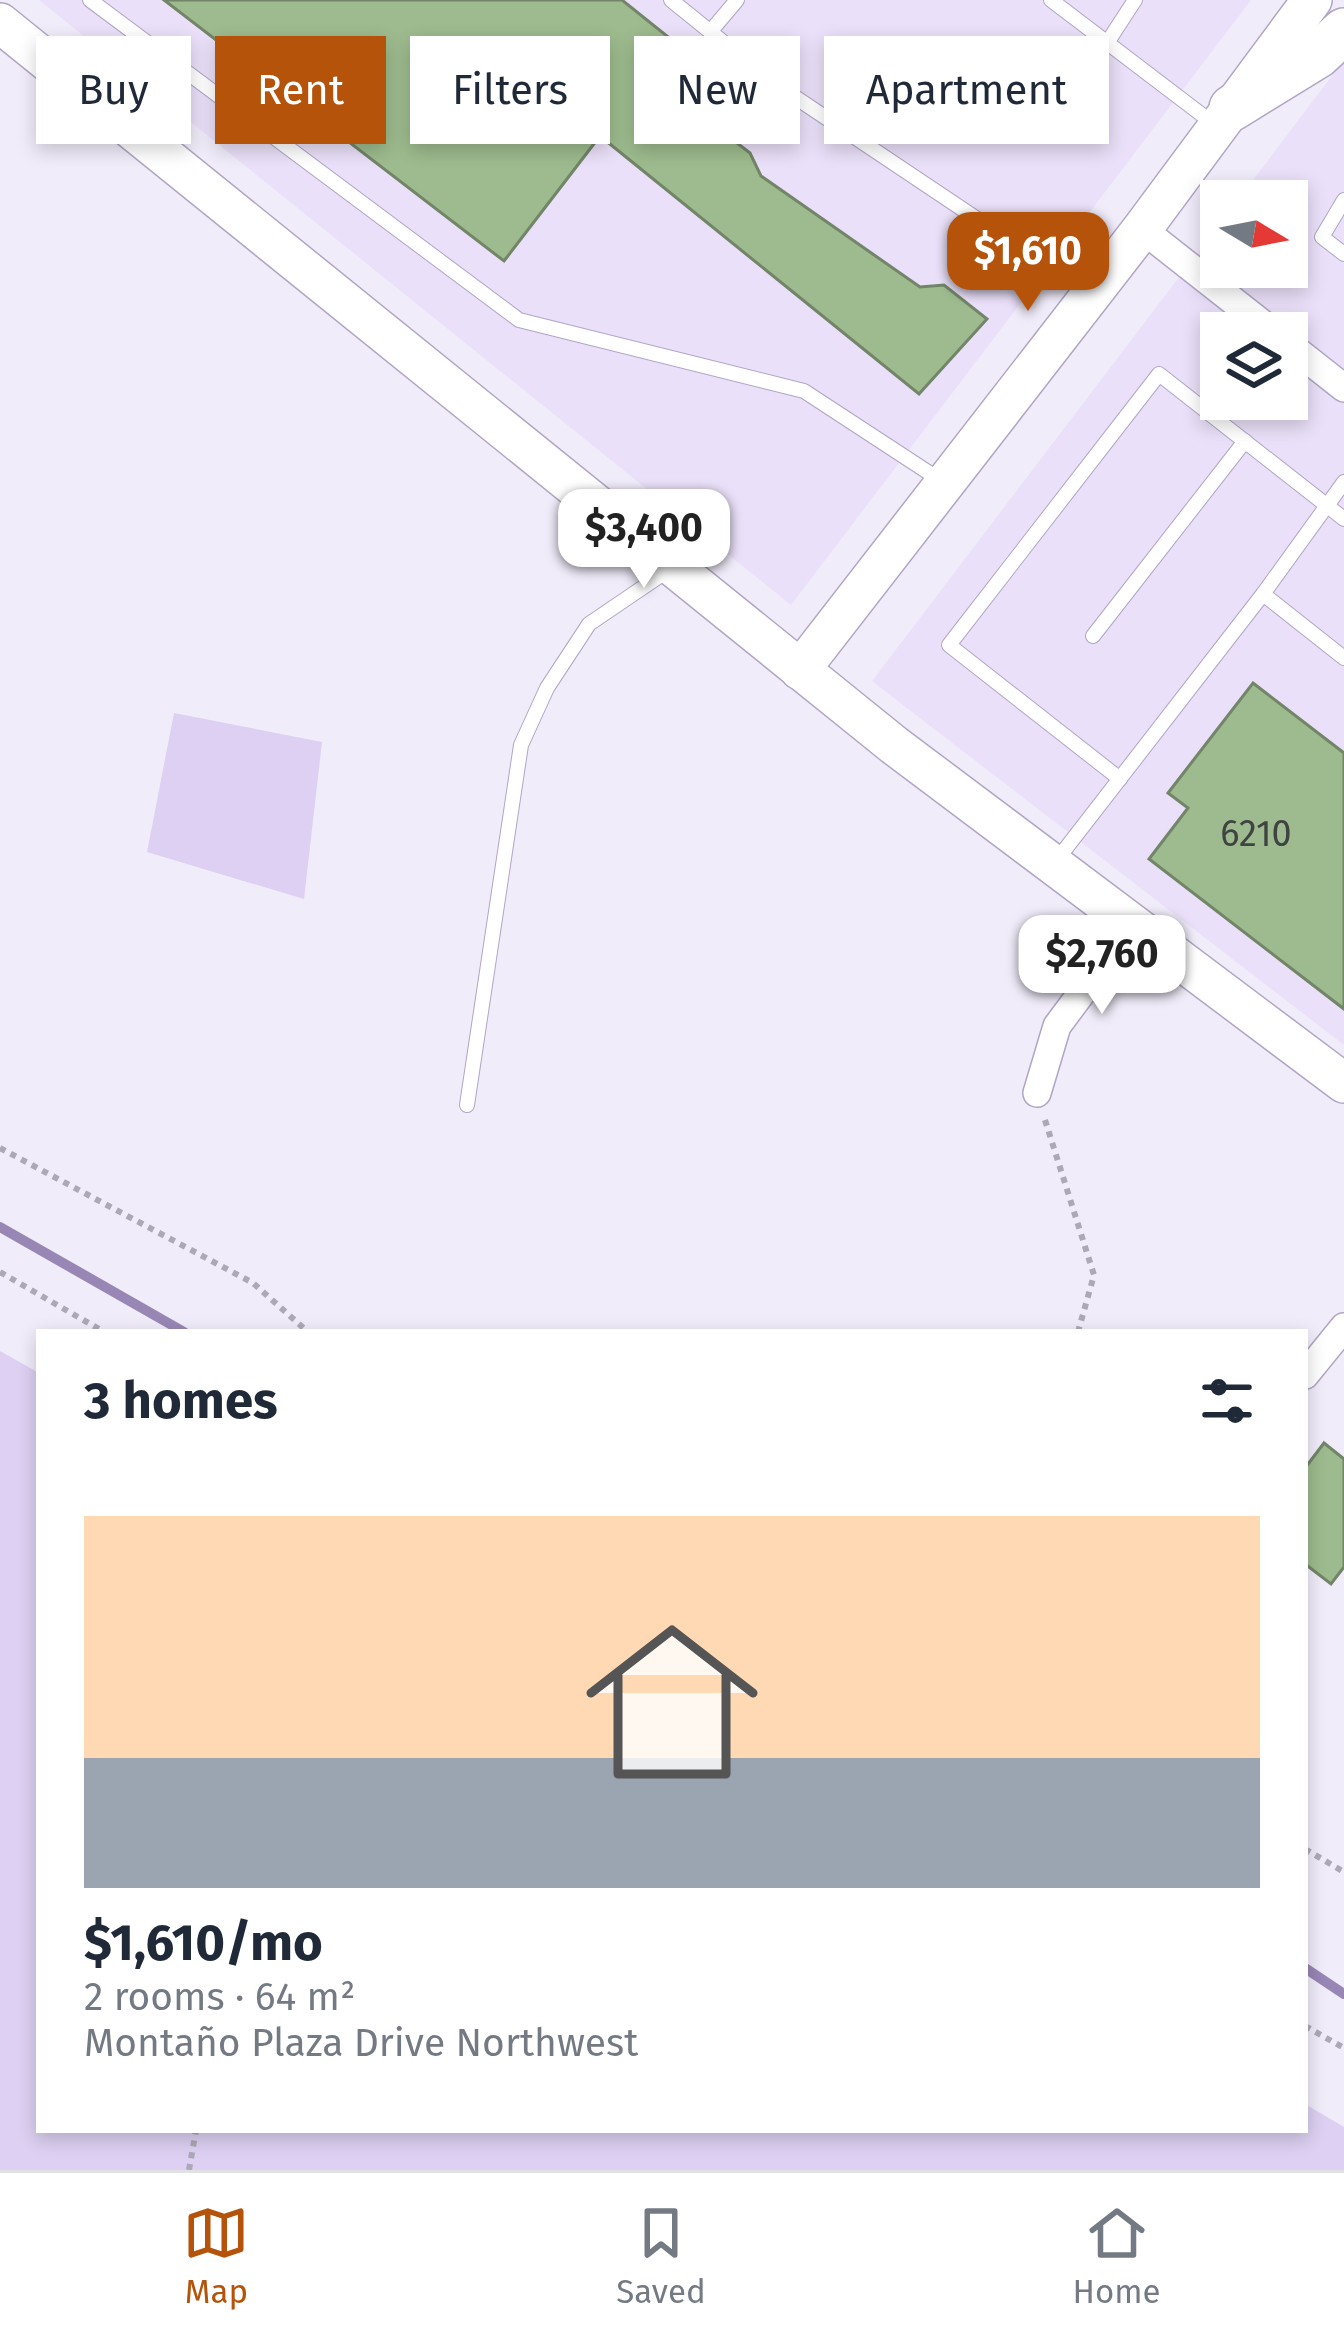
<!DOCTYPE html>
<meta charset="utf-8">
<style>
:root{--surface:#fff;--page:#f6f6f7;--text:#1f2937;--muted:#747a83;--line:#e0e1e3;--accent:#b45309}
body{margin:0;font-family:"Fira Sans",sans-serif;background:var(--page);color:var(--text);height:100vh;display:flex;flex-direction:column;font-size:45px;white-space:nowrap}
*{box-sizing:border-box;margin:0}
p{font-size:39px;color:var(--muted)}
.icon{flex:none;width:66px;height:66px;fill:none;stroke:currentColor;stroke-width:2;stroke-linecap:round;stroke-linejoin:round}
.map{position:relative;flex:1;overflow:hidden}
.side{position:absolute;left:36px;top:1329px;width:1272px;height:804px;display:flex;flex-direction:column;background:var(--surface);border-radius:0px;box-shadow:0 6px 18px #0003}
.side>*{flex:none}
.hud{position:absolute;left:36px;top:36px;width:1272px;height:108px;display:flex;gap:24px}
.needle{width:78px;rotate:100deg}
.controls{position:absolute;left:1200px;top:180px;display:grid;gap:24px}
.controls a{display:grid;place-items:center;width:108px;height:108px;border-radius:0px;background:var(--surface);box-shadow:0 6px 18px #0003;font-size:60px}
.price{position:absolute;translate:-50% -102px;padding:0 27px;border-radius:24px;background:#fff;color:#222;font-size:39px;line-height:78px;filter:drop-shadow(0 3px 6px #0008)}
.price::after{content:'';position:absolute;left:50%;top:72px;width:36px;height:27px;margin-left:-18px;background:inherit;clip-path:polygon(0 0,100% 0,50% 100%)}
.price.selected{background:var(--accent);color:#fff}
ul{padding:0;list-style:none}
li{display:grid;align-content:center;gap:24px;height:636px;padding:0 48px}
li span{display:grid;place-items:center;height:372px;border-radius:0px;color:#555}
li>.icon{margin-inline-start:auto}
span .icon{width:216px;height:216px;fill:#fffc;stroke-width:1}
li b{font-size:51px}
h2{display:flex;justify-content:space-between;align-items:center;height:144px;padding:0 48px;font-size:51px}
.chip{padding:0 42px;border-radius:0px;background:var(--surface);box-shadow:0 6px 18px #0003;font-size:42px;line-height:108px}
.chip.selected{background:var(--accent);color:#fff}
.dock{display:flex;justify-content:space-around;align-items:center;height:168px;border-top:3px solid var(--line);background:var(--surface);font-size:33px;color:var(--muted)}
.dock a{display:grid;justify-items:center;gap:6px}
.dock .selected{color:var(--accent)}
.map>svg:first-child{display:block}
</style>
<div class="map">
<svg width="1344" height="2170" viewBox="0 0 1344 2170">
<rect width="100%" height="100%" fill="#f1ecfa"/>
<g fill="#eae0f9" fill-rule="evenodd">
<path d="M39,0H1251L791,605Z"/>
<path d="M1344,60V1045L872,681L1221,222V267H1287V201H1237ZM1221,333H1287V399H1221Z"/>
</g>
<g fill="#ddd0f2">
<path d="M174,713L322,742L304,899L147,852Z"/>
<path d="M0,1351L39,1373V2130H1305V2104L1344,2127V2170H0Z"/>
</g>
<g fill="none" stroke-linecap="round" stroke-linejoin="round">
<g stroke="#9886b5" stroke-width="10">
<path d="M0,1227L184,1332"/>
<path d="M1305,1968L1344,1994"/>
</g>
</g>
<g fill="#9dbb8e" stroke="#728568" stroke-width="3">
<path d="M164,0H622L677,44L662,68L706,100V119L750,153L761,176L920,287L944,285L987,319L919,394L600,136L504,261Z"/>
<path d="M1253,683L1344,753V1009L1149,859L1188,808L1168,793Z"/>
<path d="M1324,1443L1344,1459V1567L1331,1584L1305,1564V1468Z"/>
</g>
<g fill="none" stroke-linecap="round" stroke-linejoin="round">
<g stroke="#b1a5c5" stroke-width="16">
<g id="lane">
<path d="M90,0L519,320L804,391L940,480"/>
<path d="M671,0L774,83L1086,292"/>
<path d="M1051,0L1214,124"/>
<path d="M710,32L737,0"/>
<path d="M1107,43L1135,0"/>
<path d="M1344,200L1322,237L1344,254"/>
<path d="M1263,594L1344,482"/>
<path d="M1093,636L1245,441"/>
<path d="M1120,779L949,645L1159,374L1344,519"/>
<path d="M1056,861L1263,594L1344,658"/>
<path d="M467,1105L521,745L547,688L589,624L670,569"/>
</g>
</g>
<g stroke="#b1a5c5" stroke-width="30">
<g id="street">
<path d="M1142,229L1274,333"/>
<path d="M1287,343L1344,388"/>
<path d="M1037,1093L1057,1026L1133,924"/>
<path d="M1305,1375L1344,1327"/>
</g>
</g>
<g stroke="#b1a5c5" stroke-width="42">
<g id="secondary">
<path d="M0,23L894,745L1344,1083"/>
<path d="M800,670L1142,229L1312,0"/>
</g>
</g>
<g stroke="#b1a5c5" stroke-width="48">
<path id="primary" d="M1232,108L1318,55L1344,31"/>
</g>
<g stroke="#ada8b5" stroke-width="6" stroke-dasharray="6 6" stroke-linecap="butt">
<path d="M1045,1120L1094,1275L1078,1332"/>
<path d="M0,1148L253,1283L308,1332"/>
<path d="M0,1272L104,1332"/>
<path d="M1305,1849L1344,1872"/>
<path d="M1305,2026L1344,2048"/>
<path d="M189,2170L196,2130"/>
</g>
<use href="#lane" stroke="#fff" stroke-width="14"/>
<use href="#street" stroke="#fff" stroke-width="27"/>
<use href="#secondary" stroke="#fff" stroke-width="39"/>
<use href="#primary" stroke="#fff" stroke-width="45"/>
</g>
<g text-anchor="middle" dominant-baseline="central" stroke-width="12" stroke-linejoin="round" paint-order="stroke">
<g font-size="36" fill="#3f4341">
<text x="1256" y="834">6210</text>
</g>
</g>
</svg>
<div class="controls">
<a><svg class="needle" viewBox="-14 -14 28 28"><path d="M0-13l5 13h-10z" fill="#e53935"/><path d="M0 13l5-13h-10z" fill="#747a83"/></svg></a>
<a><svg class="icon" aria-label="layers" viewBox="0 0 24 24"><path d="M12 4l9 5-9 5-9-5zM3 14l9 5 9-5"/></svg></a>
</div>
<b class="price selected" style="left:1028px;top:314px">$1,610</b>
<b class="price" style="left:644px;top:591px">$3,400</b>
<b class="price" style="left:1102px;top:1017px">$2,760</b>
<div class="hud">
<a class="chip">Buy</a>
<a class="chip selected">Rent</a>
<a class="chip">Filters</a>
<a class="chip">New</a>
<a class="chip">Apartment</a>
</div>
<section class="side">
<h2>3 homes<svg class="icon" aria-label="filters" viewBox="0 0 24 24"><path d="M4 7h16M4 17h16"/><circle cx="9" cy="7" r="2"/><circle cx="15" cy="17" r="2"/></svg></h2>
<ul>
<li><span style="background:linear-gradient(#ffd9b3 65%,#9aa5b1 0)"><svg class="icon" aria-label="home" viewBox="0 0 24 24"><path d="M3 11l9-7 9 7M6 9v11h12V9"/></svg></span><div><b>$1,610/mo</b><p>2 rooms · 64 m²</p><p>Montaño Plaza Drive Northwest</p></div></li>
</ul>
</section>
</div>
<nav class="dock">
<a class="selected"><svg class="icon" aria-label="map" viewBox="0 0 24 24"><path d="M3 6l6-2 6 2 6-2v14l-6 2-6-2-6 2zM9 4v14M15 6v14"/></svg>Map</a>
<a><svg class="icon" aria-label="saved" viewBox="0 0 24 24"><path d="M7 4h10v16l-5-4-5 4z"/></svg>Saved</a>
<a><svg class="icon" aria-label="home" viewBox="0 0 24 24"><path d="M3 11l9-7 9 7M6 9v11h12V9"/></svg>Home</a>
</nav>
